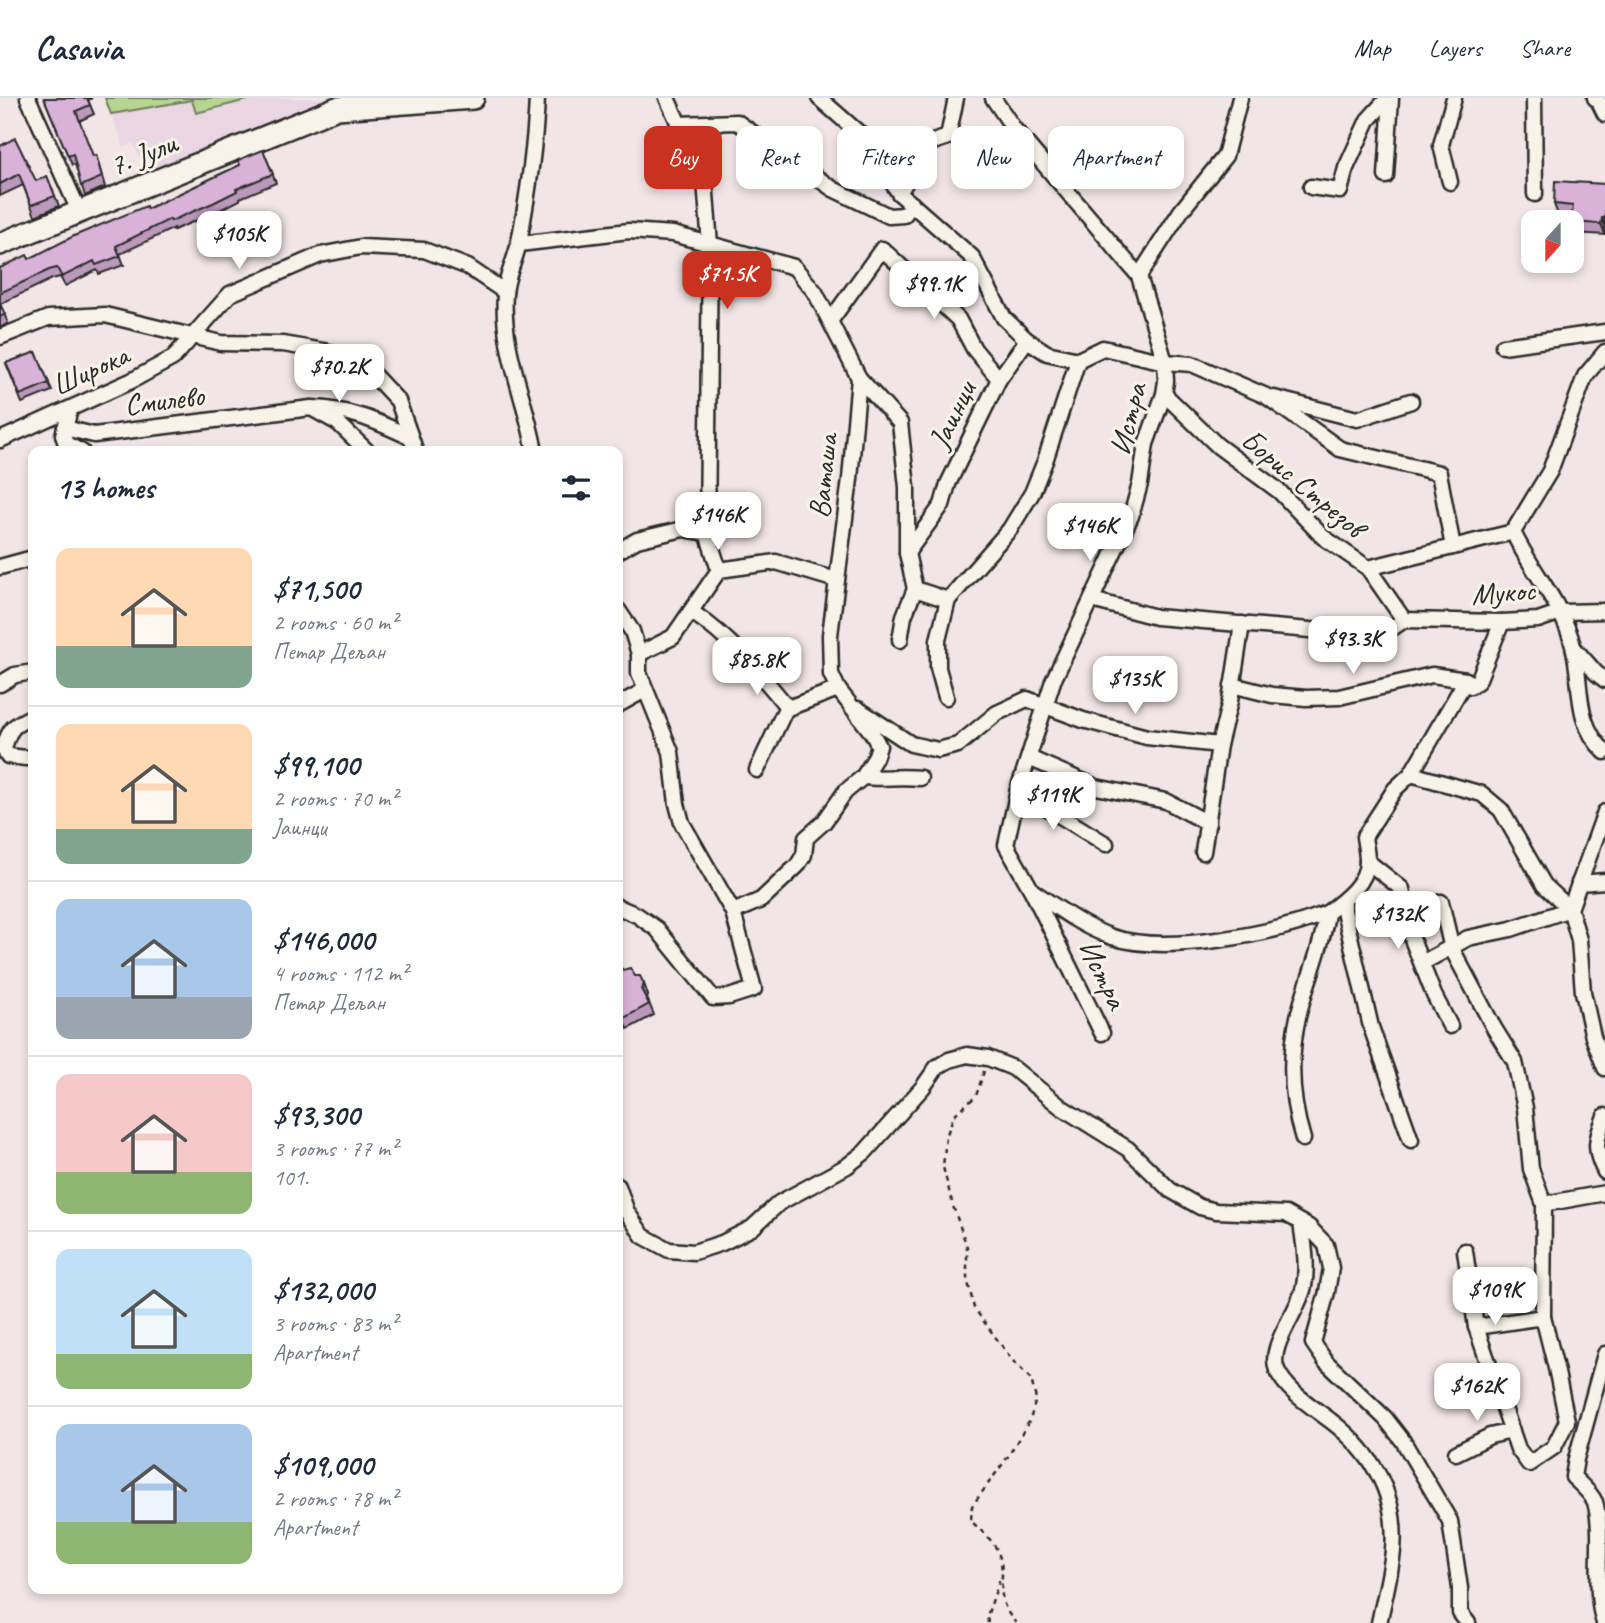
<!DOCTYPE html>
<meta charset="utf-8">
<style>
:root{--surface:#fff;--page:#f6f6f7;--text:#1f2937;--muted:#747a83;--line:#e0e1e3;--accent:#c8321e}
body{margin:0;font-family:Caveat,sans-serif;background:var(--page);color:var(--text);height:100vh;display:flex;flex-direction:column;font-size:26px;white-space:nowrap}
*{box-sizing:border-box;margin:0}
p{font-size:23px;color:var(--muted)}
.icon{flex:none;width:38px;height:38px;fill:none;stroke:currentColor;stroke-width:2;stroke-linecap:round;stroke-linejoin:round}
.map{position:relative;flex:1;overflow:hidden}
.sheet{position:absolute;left:28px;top:348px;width:595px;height:1148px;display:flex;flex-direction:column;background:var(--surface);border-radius:14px;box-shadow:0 4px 10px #0003}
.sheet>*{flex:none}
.banner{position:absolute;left:644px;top:28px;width:665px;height:63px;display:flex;gap:14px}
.needle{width:46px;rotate:201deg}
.controls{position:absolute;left:1521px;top:112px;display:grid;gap:14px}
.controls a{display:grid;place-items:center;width:63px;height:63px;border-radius:14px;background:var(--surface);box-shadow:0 4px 10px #0003;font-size:35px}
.price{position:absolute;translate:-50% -60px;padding:0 16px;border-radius:14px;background:#fff;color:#222;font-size:23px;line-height:46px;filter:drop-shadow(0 2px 4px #0008)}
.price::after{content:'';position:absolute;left:50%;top:42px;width:21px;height:16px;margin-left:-10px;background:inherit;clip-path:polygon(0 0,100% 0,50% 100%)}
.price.selected{background:var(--accent);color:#fff}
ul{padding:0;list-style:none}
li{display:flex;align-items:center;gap:21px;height:175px;padding:0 28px}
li+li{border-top:2px solid var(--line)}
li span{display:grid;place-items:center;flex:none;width:196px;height:140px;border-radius:14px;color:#555}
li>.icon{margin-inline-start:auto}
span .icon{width:84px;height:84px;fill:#fffc;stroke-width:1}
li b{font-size:30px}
h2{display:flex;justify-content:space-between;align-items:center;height:84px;padding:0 28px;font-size:30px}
.tag{padding:0 24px;border-radius:14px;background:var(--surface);box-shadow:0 4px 10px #0003;font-size:24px;line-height:63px}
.tag.selected{background:var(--accent);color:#fff}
header{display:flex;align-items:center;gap:42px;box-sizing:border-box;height:98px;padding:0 35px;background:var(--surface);border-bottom:2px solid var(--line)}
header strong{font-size:33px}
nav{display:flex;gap:38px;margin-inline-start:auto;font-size:24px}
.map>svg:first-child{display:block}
</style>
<header>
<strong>Casavia</strong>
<nav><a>Map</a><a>Layers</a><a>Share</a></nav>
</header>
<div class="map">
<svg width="1605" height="1525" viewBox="0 0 1605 1525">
<rect width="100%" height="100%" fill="#f1e6e5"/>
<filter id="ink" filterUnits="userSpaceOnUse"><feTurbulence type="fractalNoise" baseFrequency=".0143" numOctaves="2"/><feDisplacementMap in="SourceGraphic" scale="14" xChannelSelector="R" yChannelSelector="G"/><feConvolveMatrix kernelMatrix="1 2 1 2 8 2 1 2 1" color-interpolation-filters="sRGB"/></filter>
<g filter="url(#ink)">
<path fill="#ead6e2" d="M105,0H457L337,10L150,85L133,45L124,49Z"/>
<path fill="#b6d690" stroke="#70805e" stroke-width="2" d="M105,0H255L196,15L192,2L111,16Z"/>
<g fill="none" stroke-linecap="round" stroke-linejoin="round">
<g stroke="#2b2b2b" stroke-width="19">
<g id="street">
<path d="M28,0L79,113"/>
<path d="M667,0L705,83L710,147L707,435"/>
<path d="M819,0L860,36L899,95L972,159L1004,220L1027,242L1047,255L1078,262L1103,250L1165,264L1192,266L1266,298L1340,351L1439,375L1453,449"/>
<path d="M993,0L1014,31L1139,178L1165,264L1166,283L1164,296L1146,346L1140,386L1131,418L1053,583L1018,692L1006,747L1032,793L1102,935"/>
<path d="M1534,0L1535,96"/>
<path d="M1595,0L1598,2L1605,16"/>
<path d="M678,26L737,24L833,91L889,118L904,117L912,106"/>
<path d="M1386,78L1391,0"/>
<path d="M1450,84L1441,47L1454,0"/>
<path d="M1311,89L1340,93L1346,70L1368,22L1388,0"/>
<path d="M899,95L930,45L948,39L956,0"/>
<path d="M519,146L629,133L673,136L794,169L815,194L859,280L850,381L830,537L831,576L838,591L872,635L879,648L875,660L863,679L845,694L824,724L806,740L804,757L797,768L761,802L733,814"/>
<path d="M1139,178L1181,113L1225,58L1240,0"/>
<path d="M831,222L882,151L958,221L974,251L999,281"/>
<path d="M0,239L48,220L105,217L221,245L283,246L329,254L367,270L398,303L416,354"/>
<path d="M1503,248L1605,234"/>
<path d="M859,280L900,325L907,389V455L915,491L948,502"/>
<path d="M1164,296L1218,348L1279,393L1323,439L1368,470L1513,434L1550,373L1585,278L1605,254"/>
<path d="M1274,300L1357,321L1411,303"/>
<path d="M312,310C350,311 376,323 410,339"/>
<path d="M70,312L65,330L94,337L311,310L338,325L368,354"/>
<path d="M65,330L63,337L66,346L82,354"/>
<path d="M0,342L131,283L173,260L230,196L320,157L361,149L424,152L468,169L505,194"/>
<path d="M535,354C526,301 501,251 505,196C506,178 516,161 519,144C528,97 535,48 537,0"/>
<path d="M1513,434C1531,473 1563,506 1573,548C1583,586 1573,624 1605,654"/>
<path d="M618,453L637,442L683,431L707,435L719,472"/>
<path d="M907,455L942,407L948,386L999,281L1027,242"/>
<path d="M0,469L33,460"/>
<path d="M1368,470L1404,522"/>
<path d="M1092,502L1156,519L1381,538L1404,522"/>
<path d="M618,512L632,533L639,556V575L671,654L677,706L682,725L733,814L754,891L729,899L713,900L657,831L637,817L618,809"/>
<path d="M692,514C730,540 759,574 788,610L838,591"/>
<path d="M1404,522L1502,524L1538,522L1561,514L1605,513"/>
<path d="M900,542L904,518L915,491"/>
<path d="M1574,550L1596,575L1605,582"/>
<path d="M639,556L673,539L719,472L776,464L836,482"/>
<path d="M0,586L15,577L33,574"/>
<path d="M1232,587L1272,597L1306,600L1339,599L1432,577L1466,582"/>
<path d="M946,599L938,570V542L948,502L1010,431L1032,395L1045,363L1078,262"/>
<path d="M618,607L645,592"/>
<path d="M858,611L911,646L938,652L958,647L997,615L1027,601L1083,622L1147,639L1219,647"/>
<path d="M33,618C14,627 9,629 4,651L8,658L26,660L33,659"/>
<path d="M1029,660L1096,689L1166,703L1208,725"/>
<path d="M757,672L787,608"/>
<path d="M1411,676L1482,696L1501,712L1544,787L1570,811L1579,842L1583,894L1593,939L1605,970"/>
<path d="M863,679C882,681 901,678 920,680"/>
<path d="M1018,692L1106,746"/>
<path d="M1203,754L1219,647L1230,603L1242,526"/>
<path d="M1367,763L1402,791L1413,844L1434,897L1450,928"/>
<path d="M1579,785L1605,783"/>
<path d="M1034,794C1059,811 1083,829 1112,839C1166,857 1274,836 1327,815"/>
<path d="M1342,804L1371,929L1411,1042"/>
<path d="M1441,804L1452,851L1494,930L1515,964L1525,1010L1531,1071L1544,1106L1543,1219L1556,1270L1567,1323L1554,1349L1529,1366L1518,1351L1476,1229L1465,1153"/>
<path d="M1422,865L1468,840L1511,831L1570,811L1605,714"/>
<path d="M1605,1018C1596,1041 1593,1051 1605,1074"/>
<path d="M1303,1041C1291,1002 1289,959 1298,919C1306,884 1322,851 1327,815C1343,803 1368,785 1367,762C1367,755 1365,746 1364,739L1395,691L1411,676L1466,582L1471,588L1478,583L1502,524"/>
<path d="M618,1088L627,1114L643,1138L669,1152L694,1154L722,1145L752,1130L779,1105L847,1068L865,1054L923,989L937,969L949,962L967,957L988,960L1013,970L1061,1009L1128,1051L1170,1092L1200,1109L1216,1113L1286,1116L1309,1129L1326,1147L1331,1170L1327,1194L1313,1245L1326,1264L1385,1320L1403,1343L1450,1423L1460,1490V1515L1468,1525"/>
<path d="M1544,1106L1605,1095"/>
<path d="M1301,1125C1304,1145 1308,1168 1304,1188C1299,1214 1267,1248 1277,1272C1287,1294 1313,1309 1331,1323C1373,1355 1398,1398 1393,1452C1391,1476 1384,1501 1379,1525"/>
<path d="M1476,1229L1543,1219"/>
<path d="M1456,1355L1490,1338L1512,1333"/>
<path d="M1604,1525C1592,1487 1605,1439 1595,1404C1591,1395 1580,1386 1573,1379L1576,1361L1605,1256"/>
</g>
</g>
<g stroke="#2b2b2b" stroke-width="26">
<path id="secondary" d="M0,146L337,10L473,0"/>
</g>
<g stroke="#2b2b2b" stroke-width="2.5" stroke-dasharray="5 5" stroke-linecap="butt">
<path d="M618,930L620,938H618"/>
<path d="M984,973L976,998L954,1017L946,1039L943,1069L953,1108L967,1149V1180L974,1210L1013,1263L1031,1281L1036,1301L1030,1322L1007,1360L972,1408L971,1423C980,1432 992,1441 997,1452C1010,1480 990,1497 1016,1525"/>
<path d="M988,1525L987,1518L1001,1478"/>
</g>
<use href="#street" stroke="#f7f3e8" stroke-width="14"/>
<use href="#secondary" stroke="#f7f3e8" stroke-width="21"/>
</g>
<g fill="#b9b" stroke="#2b2b2b" stroke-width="2">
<path d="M44,0H92L88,2L94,16L79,23L93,58L96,57L105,89L85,98L75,66L72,67Z"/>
<path d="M0,48L36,83L47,78L59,108L35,118L23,87L0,98Z"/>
<path d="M263,52L276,85L240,100V102L216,114L174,132V130L120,156L124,167L99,176L97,172L65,188L60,179L52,181L0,206V170L29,161L147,111L240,67Z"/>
<path d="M1605,86V137L1575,135L1571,124L1572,118L1558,117L1554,106Z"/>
<path d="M0,206L8,225L0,230Z"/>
<path d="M36,254L52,293L22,305L6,265Z"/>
<path d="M618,872H623L644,886L648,898L647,900L654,917L628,931L620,916L618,915Z"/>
</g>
<g fill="#987d99" stroke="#2b2b2b" stroke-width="2">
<path d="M1602,120L1605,129V136L1601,126Z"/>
<path d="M644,886L648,898L646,902L641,891Z"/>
</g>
<g fill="#d9b2da" stroke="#2b2b2b" stroke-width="2">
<path d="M44,0H87L90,7L76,13L93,58L96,57L102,79L81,88L73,56L68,58Z"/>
<path d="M15,40L36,83L47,78L55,98L31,107L19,76L0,86V48Z"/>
<path d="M263,52L273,76L236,91L237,93L213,105L171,123L170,121L116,148L120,158L96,167L94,163L62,179L57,170L49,172L0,195V170L27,157L29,161L74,138L146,108L147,111L240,67L238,62Z"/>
<path d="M1555,83L1605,86V120H1602L1601,126L1571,124L1573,108L1554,106Z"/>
<path d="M0,206L5,216L0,219Z"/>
<path d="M36,254L49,285L20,297L6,265Z"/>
<path d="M621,870L623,872L630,870L635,878H640L644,886L641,891L649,906L624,920L618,908V872Z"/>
</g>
</g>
<g text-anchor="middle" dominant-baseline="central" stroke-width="6" stroke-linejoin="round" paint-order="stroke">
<g font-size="30" fill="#2b2b2b" stroke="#f7f3e8">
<text transform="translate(143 56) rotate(-22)">7. Јули</text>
<text transform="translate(90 272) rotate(-25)">Широка</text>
<text transform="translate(164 302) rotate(-7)">Смилево</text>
<text transform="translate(952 317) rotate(-64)">Јаинци</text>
<text transform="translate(1128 321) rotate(-76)">Истра</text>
<text transform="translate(823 378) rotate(-84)">Ваташа</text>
<text transform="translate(1303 385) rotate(40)">Борис Стрезов</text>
<text transform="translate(1503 494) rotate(-4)">Мукос</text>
<text transform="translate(1103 876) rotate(64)">Истра</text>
</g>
</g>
</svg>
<div class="controls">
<a><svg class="needle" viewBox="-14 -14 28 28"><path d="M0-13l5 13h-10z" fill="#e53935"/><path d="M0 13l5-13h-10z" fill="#747a83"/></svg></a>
</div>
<b class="price" style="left:239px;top:173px">$105K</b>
<b class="price selected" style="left:727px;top:213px">$71.5K</b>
<b class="price" style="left:934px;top:223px">$99.1K</b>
<b class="price" style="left:339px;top:306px">$70.2K</b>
<b class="price" style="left:718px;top:454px">$146K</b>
<b class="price" style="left:1090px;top:465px">$146K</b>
<b class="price" style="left:1353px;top:578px">$93.3K</b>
<b class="price" style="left:757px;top:599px">$85.8K</b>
<b class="price" style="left:1135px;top:618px">$135K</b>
<b class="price" style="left:1053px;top:734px">$119K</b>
<b class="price" style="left:1398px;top:853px">$132K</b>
<b class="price" style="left:1495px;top:1229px">$109K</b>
<b class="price" style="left:1477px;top:1325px">$162K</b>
<div class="banner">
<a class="tag selected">Buy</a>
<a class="tag">Rent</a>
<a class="tag">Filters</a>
<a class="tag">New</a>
<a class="tag">Apartment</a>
</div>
<section class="sheet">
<h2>13 homes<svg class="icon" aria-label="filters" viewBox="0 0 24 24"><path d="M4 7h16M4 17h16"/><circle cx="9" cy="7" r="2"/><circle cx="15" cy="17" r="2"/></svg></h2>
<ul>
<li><span style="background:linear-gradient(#ffd9b3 70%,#7fa58c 0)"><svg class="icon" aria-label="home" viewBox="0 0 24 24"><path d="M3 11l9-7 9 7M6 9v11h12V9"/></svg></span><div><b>$71,500</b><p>2 rooms · 60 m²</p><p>Петар Дељан</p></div></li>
<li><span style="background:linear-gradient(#ffd9b3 75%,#7fa58c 0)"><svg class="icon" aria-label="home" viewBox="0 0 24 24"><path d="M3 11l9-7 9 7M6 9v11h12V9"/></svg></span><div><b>$99,100</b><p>2 rooms · 70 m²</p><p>Јаинци</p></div></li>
<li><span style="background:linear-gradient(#a9c7e8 70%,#9aa5b1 0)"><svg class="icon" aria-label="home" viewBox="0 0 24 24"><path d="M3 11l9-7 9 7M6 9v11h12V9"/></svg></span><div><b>$146,000</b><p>4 rooms · 112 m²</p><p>Петар Дељан</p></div></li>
<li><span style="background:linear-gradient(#f6c9c9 70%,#8fb573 0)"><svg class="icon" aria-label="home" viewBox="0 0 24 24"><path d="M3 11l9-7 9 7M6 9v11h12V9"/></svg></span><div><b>$93,300</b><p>3 rooms · 77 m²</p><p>101.</p></div></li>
<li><span style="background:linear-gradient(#bfe0f5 75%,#8fb573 0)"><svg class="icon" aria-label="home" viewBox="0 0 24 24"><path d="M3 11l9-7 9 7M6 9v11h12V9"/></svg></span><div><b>$132,000</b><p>3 rooms · 83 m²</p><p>Apartment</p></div></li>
<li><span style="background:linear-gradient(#a9c7e8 70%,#8fb573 0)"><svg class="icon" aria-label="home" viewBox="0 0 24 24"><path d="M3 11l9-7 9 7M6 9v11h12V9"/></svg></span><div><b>$109,000</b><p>2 rooms · 78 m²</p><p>Apartment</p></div></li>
</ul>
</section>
</div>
